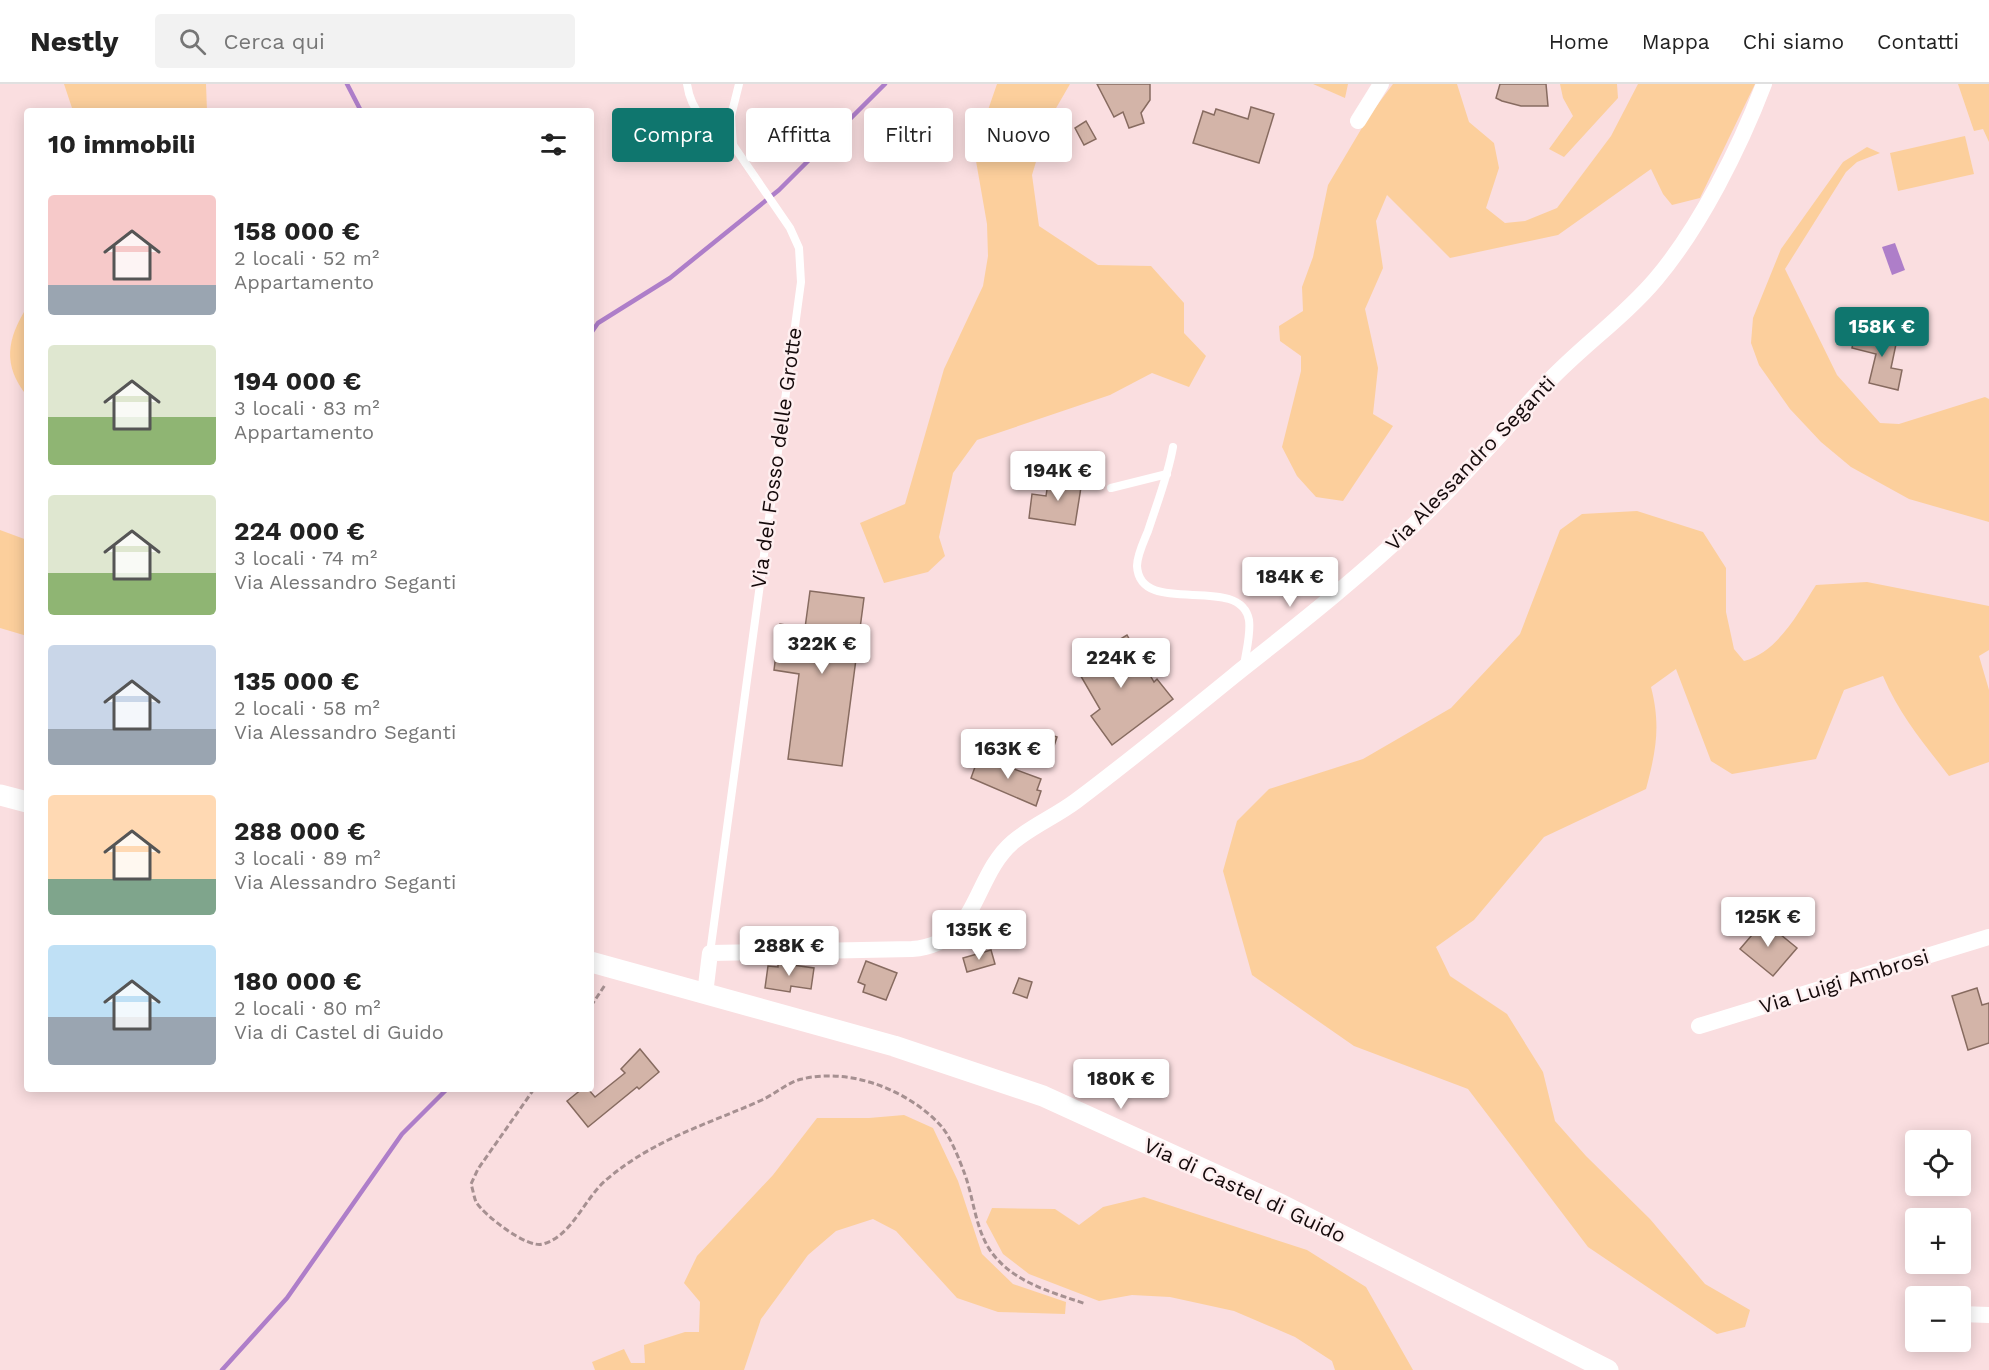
<!DOCTYPE html>
<html lang="it">
<meta charset="utf-8">
<style>
:root{--surface:#fff;--page:#f2f2f2;--text:#222;--muted:#767676;--line:#e0e0e0;--accent:#0f766e}
body{margin:0;font-family:"Work Sans",sans-serif;background:var(--page);color:var(--text);height:100vh;display:flex;flex-direction:column;font-size:22px;white-space:nowrap}
*{box-sizing:border-box;margin:0}
p{font-size:20px;color:var(--muted)}
.icon{flex:none;width:33px;height:33px;fill:none;stroke:currentColor;stroke-width:2;stroke-linecap:round;stroke-linejoin:round}
.map{position:relative;flex:1;overflow:hidden}
.details{position:absolute;left:24px;top:24px;width:570px;height:984px;display:flex;flex-direction:column;background:var(--surface);border-radius:6px;box-shadow:0 3px 15px #0003}
.details>*{flex:none}
.top-card{position:absolute;left:612px;top:24px;width:570px;height:54px;display:flex;gap:12px}
.fabs{position:absolute;left:1905px;top:1046px;display:grid;gap:12px}
.fabs a{display:grid;place-items:center;width:66px;height:66px;border-radius:6px;background:var(--surface);box-shadow:0 3px 15px #0003;font-size:30px}
.price{position:absolute;translate:-50% -51px;padding:0 14px;border-radius:6px;background:#fff;color:#222;font-size:20px;line-height:39px;filter:drop-shadow(0 2px 3px #0008)}
.price::after{content:'';position:absolute;left:50%;top:36px;width:18px;height:14px;margin-left:-9px;background:inherit;clip-path:polygon(0 0,100% 0,50% 100%)}
.price.active{background:var(--accent);color:#fff}
ul{padding:0;list-style:none}
li{display:flex;align-items:center;gap:18px;height:150px;padding:0 24px}
li span{display:grid;place-items:center;flex:none;width:168px;height:120px;border-radius:6px;color:#555}
li>.icon{margin-inline-start:auto}
span .icon{width:72px;height:72px;fill:#fffc;stroke-width:1}
li b{font-size:26px}
h2{display:flex;justify-content:space-between;align-items:center;height:72px;padding:0 24px;font-size:26px}
.chip{padding:0 21px;border-radius:6px;background:var(--surface);box-shadow:0 3px 15px #0003;font-size:21px;line-height:54px}
.chip.active{background:var(--accent);color:#fff}
header{display:flex;align-items:center;gap:36px;box-sizing:border-box;height:84px;padding:0 30px;background:var(--surface);border-bottom:2px solid var(--line)}
header strong{font-size:28px}
nav{display:flex;gap:33px;margin-inline-start:auto;font-size:21px}
.search{width:420px;height:54px;background:var(--page);display:flex;align-items:center;gap:15px;box-sizing:border-box;padding:0 21px;border-radius:6px;color:var(--muted);font-size:22px}
.map>svg:first-child{display:block}
</style>
<header>
<strong>Nestly</strong>
<div class="search"><svg class="icon" aria-label="search" viewBox="0 0 24 24"><circle cx="10" cy="10" r="6"/><path d="M15 15l6 6"/></svg>Cerca qui</div>
<nav><a>Home</a><a>Mappa</a><a>Chi siamo</a><a>Contatti</a></nav>
</header>
<div class="map">
<svg width="1989" height="1286" viewBox="0 0 1989 1286">
<rect width="100%" height="100%" fill="#fadee0"/>
<g fill="#fccf9c">
<path d="M64,0H206L207,27H73Z"/>
<path d="M997,0H1070L1048,38L1032,91L1039,142L1098,181L1151,182L1184,219V249L1206,272L1189,303L1152,289L1110,311L977,356L953,389L939,453L945,472L928,488L884,499L860,439L905,420L944,285L983,202L988,172L987,140L976,77L979,52Z"/>
<path d="M1313,0H1348L1345,14Z"/>
<path d="M1393,0H1457L1469,38L1494,59L1499,84L1486,124L1505,139L1525,137L1557,124L1611,52L1638,0H1755L1700,114L1672,121L1663,110L1651,85L1558,151L1450,174L1387,111L1376,137L1383,184L1365,225L1378,284L1373,330L1393,342L1343,417L1316,413L1297,392L1282,363L1301,287V272L1280,257L1279,242L1303,227L1302,203L1313,173L1328,101L1369,32Z"/>
<path d="M1560,0H1617L1618,14L1564,73L1549,65L1573,32L1563,14Z"/>
<path d="M1958,0H1989V58L1983,45L1974,47Z"/>
<path d="M1965,52L1974,90L1898,107L1890,69Z"/>
<path d="M1867,63L1880,69L1857,78L1846,88L1785,185L1837,291L1880,339L1899,340L1985,313L1989,315V438L1909,415L1851,383L1821,358L1790,325L1759,281L1751,259L1753,234L1781,165L1843,78Z"/>
<path d="M27,223V312C2,281 7,255 27,223Z"/>
<path d="M1637,427L1703,448L1726,484V528L1734,565L1744,577C1778,568 1798,529 1816,501L1867,498L1989,522V566L1979,572L1989,606V678L1949,692C1923,658 1900,632 1883,592L1844,606L1816,675L1732,690L1711,677L1676,585L1651,603C1661,642 1656,667 1646,705L1544,753L1474,836L1436,863L1450,892L1507,930L1543,988L1555,1037L1586,1072L1650,1135L1705,1200L1750,1226L1745,1243L1717,1250L1588,1163L1468,1005L1354,962L1252,891L1223,787L1237,737L1269,705L1363,675L1451,624L1520,550L1560,446L1582,430Z"/>
<path d="M0,446L27,456V552L0,544Z"/>
<path d="M904,1031L933,1044L958,1097L982,1170L1013,1200L1066,1218L1065,1230L998,1228L957,1214L896,1147L873,1135L836,1147L808,1171L761,1235L744,1286H595L592,1278L624,1265L631,1279H645L644,1261L685,1248H699L700,1218L684,1199L697,1172L773,1091L817,1034H869Z"/>
<path d="M1144,1113L1307,1166L1366,1203L1413,1286H1335L1332,1277L1295,1253L1234,1227L1170,1213L1132,1211L1099,1217L1029,1190L1003,1170L986,1138L992,1124L1055,1125L1079,1141L1103,1123Z"/>
</g>
<path fill="#ae7ec9" d="M1895,159L1905,186L1892,191L1882,163Z"/>
<g fill="none" stroke-linecap="round" stroke-linejoin="round">
<g stroke="#ae7ec9" stroke-width="4.5">
<path d="M347,0L361,27"/>
<path d="M591,249L598,239L670,194L779,106L885,0"/>
<path d="M222,1286L287,1214L402,1050L447,1005"/>
</g>
</g>
<g fill="#d3b4a8" stroke="#876b60" stroke-width="1.5">
<path d="M1097,0H1150V16L1141,29L1144,39L1129,44L1123,28L1114,33Z"/>
<path d="M1500,0H1546L1548,22H1521L1502,17L1496,14Z"/>
<path d="M1251,23L1274,30L1259,79L1193,59L1203,27L1214,31L1216,25L1248,35Z"/>
<path d="M1086,37L1096,55L1084,61L1075,44Z"/>
<path d="M1908,228L1920,231L1915,248L1903,245Z"/>
<path d="M1885,242L1899,246L1891,284L1902,286L1898,306L1869,299L1876,270L1852,264L1855,250L1882,256Z"/>
<path d="M1049,392L1082,397L1075,441L1029,434L1032,410L1046,412Z"/>
<path d="M810,507L864,514L842,682L788,675L799,590L774,586L780,540L805,544Z"/>
<path d="M1127,551L1154,598L1157,595L1173,615L1112,661L1091,632L1100,625L1075,582Z"/>
<path d="M1042,648L1057,653L1053,665L1037,660Z"/>
<path d="M979,672L1041,695L1037,706L1041,707L1036,722L971,694Z"/>
<path d="M1764,837L1797,864L1773,892L1740,865Z"/>
<path d="M991,866L995,880L967,888L963,874Z"/>
<path d="M866,877L897,889L886,916L863,908L865,901L858,898Z"/>
<path d="M778,879L814,884L811,905L791,902L790,908L765,904L768,882L778,883Z"/>
<path d="M1019,894L1032,898L1027,914L1013,909Z"/>
<path d="M1977,904L1982,921L1989,919V959L1968,966L1952,912Z"/>
<path d="M640,965L659,988L639,1005L637,1003L588,1043L567,1017L582,1005H588L595,1013L625,989L621,985Z"/>
</g>
<g fill="none" stroke-linecap="round" stroke-linejoin="round">
<g stroke="#a69091" stroke-width="3" stroke-dasharray="6 3" stroke-linecap="butt">
<path d="M591,922L605,901"/>
<path d="M534,1005L478,1085L471,1100C473,1106 474,1113 476,1118C484,1131 527,1165 543,1160C572,1152 584,1115 606,1096C654,1055 706,1041 762,1016C775,1010 788,998 802,995C851,983 910,1007 942,1043C951,1054 959,1075 964,1088C974,1114 975,1146 992,1169C1015,1199 1051,1208 1086,1220"/>
</g>
<g stroke="#fff" stroke-width="8">
<path d="M687,0C691,29 710,45 733,61"/>
<path d="M1173,363C1168,392 1157,419 1148,447C1144,457 1137,471 1137,482C1140,535 1240,488 1249,536C1251,550 1246,567 1244,582"/>
<path d="M1111,404L1167,390"/>
<path d="M710,869L801,198L799,164L790,144L733,61L731,32L739,0"/>
</g>
<g stroke="#fff" stroke-width="16">
<path d="M1358,37L1381,0"/>
<path d="M705,910L710,869L912,865C979,860 972,793 1013,758C1032,742 1056,732 1076,717C1132,675 1187,630 1241,586C1302,538 1365,488 1421,434C1466,391 1506,343 1548,298C1582,262 1624,233 1656,195C1700,143 1740,63 1764,0"/>
<path d="M1699,942L1989,853"/>
<path d="M1960,1230L1989,1231"/>
</g>
<g stroke="#fff" stroke-width="21">
<path d="M0,711L27,718"/>
<path d="M591,878L894,962L1043,1012L1282,1121L1608,1286"/>
</g>
</g>
<g text-anchor="middle" dominant-baseline="central" stroke-width="5" stroke-linejoin="round" paint-order="stroke">
<g font-size="21" fill="#150a0b" stroke="#feeff0">
<text transform="translate(776 374) rotate(-82)">Via del Fosso delle Grotte</text>
<text transform="translate(1470 379) rotate(-46)">Via Alessandro Seganti</text>
<text transform="translate(1844 897) rotate(-17)">Via Luigi Ambrosi</text>
<text transform="translate(1245 1106) rotate(25)">Via di Castel di Guido</text>
</g>
</g>
</svg>
<div class="fabs">
<a><svg class="icon" aria-label="locate" viewBox="0 0 24 24"><circle cx="12" cy="12" r="6"/><path d="M12 2v4M12 18v4M2 12h4M18 12h4"/></svg></a>
<a>+</a>
<a>−</a>
</div>
<b class="price active" style="left:1882px;top:274px">158K €</b>
<b class="price" style="left:1058px;top:418px">194K €</b>
<b class="price" style="left:1290px;top:524px">184K €</b>
<b class="price" style="left:822px;top:591px">322K €</b>
<b class="price" style="left:1121px;top:605px">224K €</b>
<b class="price" style="left:1008px;top:696px">163K €</b>
<b class="price" style="left:1768px;top:864px">125K €</b>
<b class="price" style="left:979px;top:877px">135K €</b>
<b class="price" style="left:789px;top:893px">288K €</b>
<b class="price" style="left:1121px;top:1026px">180K €</b>
<div class="top-card">
<a class="chip active">Compra</a>
<a class="chip">Affitta</a>
<a class="chip">Filtri</a>
<a class="chip">Nuovo</a>
</div>
<section class="details">
<h2>10 immobili<svg class="icon" aria-label="filters" viewBox="0 0 24 24"><path d="M4 7h16M4 17h16"/><circle cx="9" cy="7" r="2"/><circle cx="15" cy="17" r="2"/></svg></h2>
<ul>
<li><span style="background:linear-gradient(#f6c9c9 75%,#9aa5b1 0)"><svg class="icon" aria-label="home" viewBox="0 0 24 24"><path d="M3 11l9-7 9 7M6 9v11h12V9"/></svg></span><div><b>158 000 €</b><p>2 locali · 52 m²</p><p>Appartamento</p></div></li>
<li><span style="background:linear-gradient(#dfe7d0 60%,#8fb573 0)"><svg class="icon" aria-label="home" viewBox="0 0 24 24"><path d="M3 11l9-7 9 7M6 9v11h12V9"/></svg></span><div><b>194 000 €</b><p>3 locali · 83 m²</p><p>Appartamento</p></div></li>
<li><span style="background:linear-gradient(#dfe7d0 65%,#8fb573 0)"><svg class="icon" aria-label="home" viewBox="0 0 24 24"><path d="M3 11l9-7 9 7M6 9v11h12V9"/></svg></span><div><b>224 000 €</b><p>3 locali · 74 m²</p><p>Via Alessandro Seganti</p></div></li>
<li><span style="background:linear-gradient(#c9d6e8 70%,#9aa5b1 0)"><svg class="icon" aria-label="home" viewBox="0 0 24 24"><path d="M3 11l9-7 9 7M6 9v11h12V9"/></svg></span><div><b>135 000 €</b><p>2 locali · 58 m²</p><p>Via Alessandro Seganti</p></div></li>
<li><span style="background:linear-gradient(#ffd9b3 70%,#7fa58c 0)"><svg class="icon" aria-label="home" viewBox="0 0 24 24"><path d="M3 11l9-7 9 7M6 9v11h12V9"/></svg></span><div><b>288 000 €</b><p>3 locali · 89 m²</p><p>Via Alessandro Seganti</p></div></li>
<li><span style="background:linear-gradient(#bfe0f5 60%,#9aa5b1 0)"><svg class="icon" aria-label="home" viewBox="0 0 24 24"><path d="M3 11l9-7 9 7M6 9v11h12V9"/></svg></span><div><b>180 000 €</b><p>2 locali · 80 m²</p><p>Via di Castel di Guido</p></div></li>
</ul>
</section>
</div>
